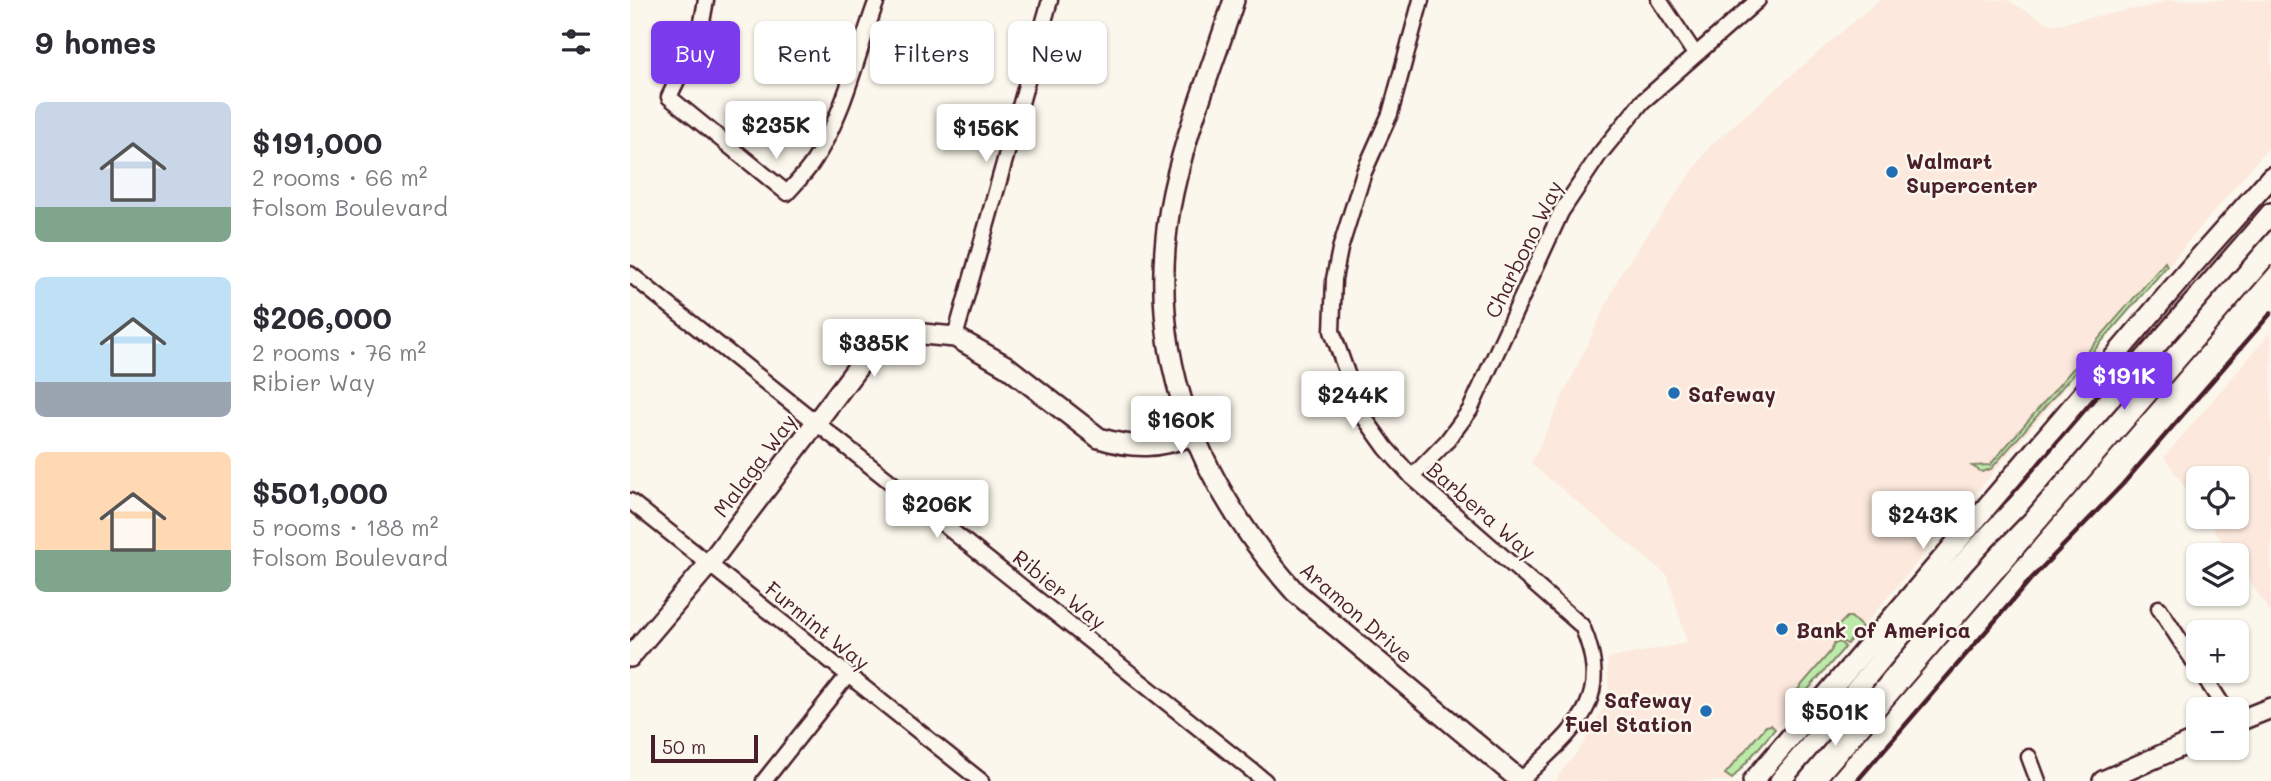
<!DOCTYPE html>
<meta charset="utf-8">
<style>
:root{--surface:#fff;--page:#f2f2f3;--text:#2b2b33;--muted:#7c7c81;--accent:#7c3aed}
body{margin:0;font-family:Mali,sans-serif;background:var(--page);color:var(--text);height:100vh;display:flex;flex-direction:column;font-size:26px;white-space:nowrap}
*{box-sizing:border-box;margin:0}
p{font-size:23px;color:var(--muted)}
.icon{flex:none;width:38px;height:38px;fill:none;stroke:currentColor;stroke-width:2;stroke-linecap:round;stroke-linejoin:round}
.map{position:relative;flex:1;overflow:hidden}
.details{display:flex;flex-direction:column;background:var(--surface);width:630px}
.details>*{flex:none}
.guide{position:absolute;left:21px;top:21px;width:665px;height:63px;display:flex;gap:14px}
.controls{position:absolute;left:1556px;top:466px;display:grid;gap:14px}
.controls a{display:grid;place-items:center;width:63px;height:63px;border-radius:10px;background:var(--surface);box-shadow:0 2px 5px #0004;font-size:35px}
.scale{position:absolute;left:21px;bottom:18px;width:107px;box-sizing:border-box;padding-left:7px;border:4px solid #4a1f2b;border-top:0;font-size:19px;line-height:24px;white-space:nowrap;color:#4a1f2b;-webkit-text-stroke:5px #fbf7ec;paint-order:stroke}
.price{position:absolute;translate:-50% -60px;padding:0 16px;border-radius:7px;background:#fff;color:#222;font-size:23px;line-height:46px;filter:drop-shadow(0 2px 4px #0008)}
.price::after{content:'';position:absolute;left:50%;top:42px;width:21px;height:16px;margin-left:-10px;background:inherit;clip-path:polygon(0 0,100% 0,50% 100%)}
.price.current{background:var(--accent);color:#fff}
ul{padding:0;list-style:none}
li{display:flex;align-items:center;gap:21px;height:175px;padding:0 35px}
li span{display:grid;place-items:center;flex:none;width:196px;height:140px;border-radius:10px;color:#555}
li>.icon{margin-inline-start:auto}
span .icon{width:84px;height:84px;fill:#fffc;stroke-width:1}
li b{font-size:30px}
h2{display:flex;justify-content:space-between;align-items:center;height:84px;padding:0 35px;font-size:30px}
.tag{padding:0 24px;border-radius:10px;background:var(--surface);box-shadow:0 2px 5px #0004;font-size:24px;line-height:63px}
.tag.current{background:var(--accent);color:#fff}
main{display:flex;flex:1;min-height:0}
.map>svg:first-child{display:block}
</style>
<main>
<section class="details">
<h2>9 homes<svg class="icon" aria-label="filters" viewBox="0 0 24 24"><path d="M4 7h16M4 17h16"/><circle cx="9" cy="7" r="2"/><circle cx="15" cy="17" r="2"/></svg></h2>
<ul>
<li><span style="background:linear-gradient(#c9d6e8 75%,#7fa58c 0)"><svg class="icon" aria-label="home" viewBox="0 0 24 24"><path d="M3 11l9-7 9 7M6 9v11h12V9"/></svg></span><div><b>$191,000</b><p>2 rooms · 66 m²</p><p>Folsom Boulevard</p></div></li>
<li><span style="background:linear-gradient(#bfe0f5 75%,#9aa5b1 0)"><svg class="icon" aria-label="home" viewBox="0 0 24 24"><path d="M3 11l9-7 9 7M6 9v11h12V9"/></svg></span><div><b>$206,000</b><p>2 rooms · 76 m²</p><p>Ribier Way</p></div></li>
<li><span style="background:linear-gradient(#ffd9b3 70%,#7fa58c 0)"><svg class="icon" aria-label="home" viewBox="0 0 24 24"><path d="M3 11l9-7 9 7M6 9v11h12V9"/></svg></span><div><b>$501,000</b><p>5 rooms · 188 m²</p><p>Folsom Boulevard</p></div></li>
</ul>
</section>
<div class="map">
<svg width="1641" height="781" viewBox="0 0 1641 781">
<rect width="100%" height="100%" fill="#fbf7ec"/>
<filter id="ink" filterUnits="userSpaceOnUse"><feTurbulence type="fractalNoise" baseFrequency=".0143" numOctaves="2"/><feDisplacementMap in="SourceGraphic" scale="14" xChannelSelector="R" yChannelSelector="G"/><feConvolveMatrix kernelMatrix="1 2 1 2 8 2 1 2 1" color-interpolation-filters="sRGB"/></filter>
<g filter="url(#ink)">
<g fill="#fce8dc">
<path d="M1249,0H1377L1422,25L1531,4L1535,0H1641V144L1102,781H927L928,776L952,746L979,698L977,659L1057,643L1038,576L901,464L992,271L1081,145Z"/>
<path d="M1641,332V613L1607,562L1606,555H1601L1575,516H1606V478H1568V506L1534,457Z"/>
</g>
<g fill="#bceba9" stroke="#83856a" stroke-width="2">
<path d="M1535,262L1537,266L1361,469L1352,472L1342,466L1360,465Z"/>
<path d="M1217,617H1221L1232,627L1217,644L1207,638L1205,629Z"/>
<path d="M1210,642L1215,647L1162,708L1157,702L1201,651L1204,644Z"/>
<path d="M1141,725L1145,729L1102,779L1095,774L1136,726Z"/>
</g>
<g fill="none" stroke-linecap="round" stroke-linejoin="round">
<g stroke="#4a1f2b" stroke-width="19">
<g id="street">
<path d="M76,0L70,33L39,97L157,193C167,182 178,171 185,159C216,110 227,53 247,0"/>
<path d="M791,0L760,114L734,172L710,249L704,279L702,331L731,413L756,448L782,477L952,626C986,704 941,731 890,781"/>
<path d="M1029,0L1065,54"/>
<path d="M0,274L635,781"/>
<path d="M325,337L420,0"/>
<path d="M782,477L817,441L840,410L931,212L969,155L1012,102L1128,0"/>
<path d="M0,501L351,781"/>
<path d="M1529,608L1568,668"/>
<path d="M1570,670L1595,709"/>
<path d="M1399,757L1408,781"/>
<path d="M134,781L218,675"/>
</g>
</g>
<g stroke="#4a1f2b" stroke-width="24">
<g id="secondary">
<path d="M604,0C583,66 552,140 540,208C515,357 567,482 665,592L891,781"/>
<path d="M0,657L79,564L234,359L264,339L282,333L325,337L376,366L469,438C504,449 529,448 563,435"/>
<path d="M1606,722L1641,708"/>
<path d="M1123,781L1561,267L1641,177"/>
<path d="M1150,781C1229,689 1302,592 1387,506L1641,213"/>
<path d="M1473,781L1568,739"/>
</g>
</g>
<use href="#street" stroke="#fbf7ec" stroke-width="14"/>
<use href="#secondary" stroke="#fbf7ec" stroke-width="19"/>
<path stroke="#4a1f2b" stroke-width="2" d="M1197,781L1641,266"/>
<path stroke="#4a1f2b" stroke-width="4.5" d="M1227,781L1401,579L1492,485L1641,313"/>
</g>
</g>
<g fill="#1f6fb2" stroke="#fbf7ec" stroke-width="2.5">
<circle cx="1262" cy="172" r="7"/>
<circle cx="1044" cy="393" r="7"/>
<circle cx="1152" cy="629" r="7"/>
<circle cx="1076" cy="711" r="7"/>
</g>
<g text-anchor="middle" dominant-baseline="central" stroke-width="5" stroke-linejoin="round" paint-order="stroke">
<g font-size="21" font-weight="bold" fill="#4a1f2b" stroke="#fbf7ec" text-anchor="start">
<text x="1276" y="160">Walmart<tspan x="1276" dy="24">Supercenter</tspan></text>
<text x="1058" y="393">Safeway</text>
<text x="1166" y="629">Bank of America</text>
<text x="1062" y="699" text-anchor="end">Safeway<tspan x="1062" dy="24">Fuel Station</tspan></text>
</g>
<g font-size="21" fill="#4a1f2b" stroke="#fbf7ec">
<text transform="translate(893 249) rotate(-64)">Charbono Way</text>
<text transform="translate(124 465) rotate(-53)">Malaga Way</text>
<text transform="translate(852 510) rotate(41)">Barbera Way</text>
<text transform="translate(430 589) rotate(39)">Ribier Way</text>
<text transform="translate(727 612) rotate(41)">Aramon Drive</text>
<text transform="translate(188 625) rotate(39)">Furmint Way</text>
</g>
</g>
</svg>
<div class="controls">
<a><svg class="icon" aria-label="locate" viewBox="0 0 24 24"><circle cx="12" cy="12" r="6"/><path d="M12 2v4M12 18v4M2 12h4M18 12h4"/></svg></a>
<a><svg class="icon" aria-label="layers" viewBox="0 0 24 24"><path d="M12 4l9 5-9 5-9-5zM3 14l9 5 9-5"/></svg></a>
<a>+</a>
<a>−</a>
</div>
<div class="scale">50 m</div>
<b class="price" style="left:146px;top:161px">$235K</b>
<b class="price" style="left:356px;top:164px">$156K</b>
<b class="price" style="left:244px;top:379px">$385K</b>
<b class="price current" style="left:1494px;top:412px">$191K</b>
<b class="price" style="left:723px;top:431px">$244K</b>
<b class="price" style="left:551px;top:456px">$160K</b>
<b class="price" style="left:307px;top:540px">$206K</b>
<b class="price" style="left:1293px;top:551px">$243K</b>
<b class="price" style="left:1205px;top:748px">$501K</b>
<div class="guide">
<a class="tag current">Buy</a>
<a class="tag">Rent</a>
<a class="tag">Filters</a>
<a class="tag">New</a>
</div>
</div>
</main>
